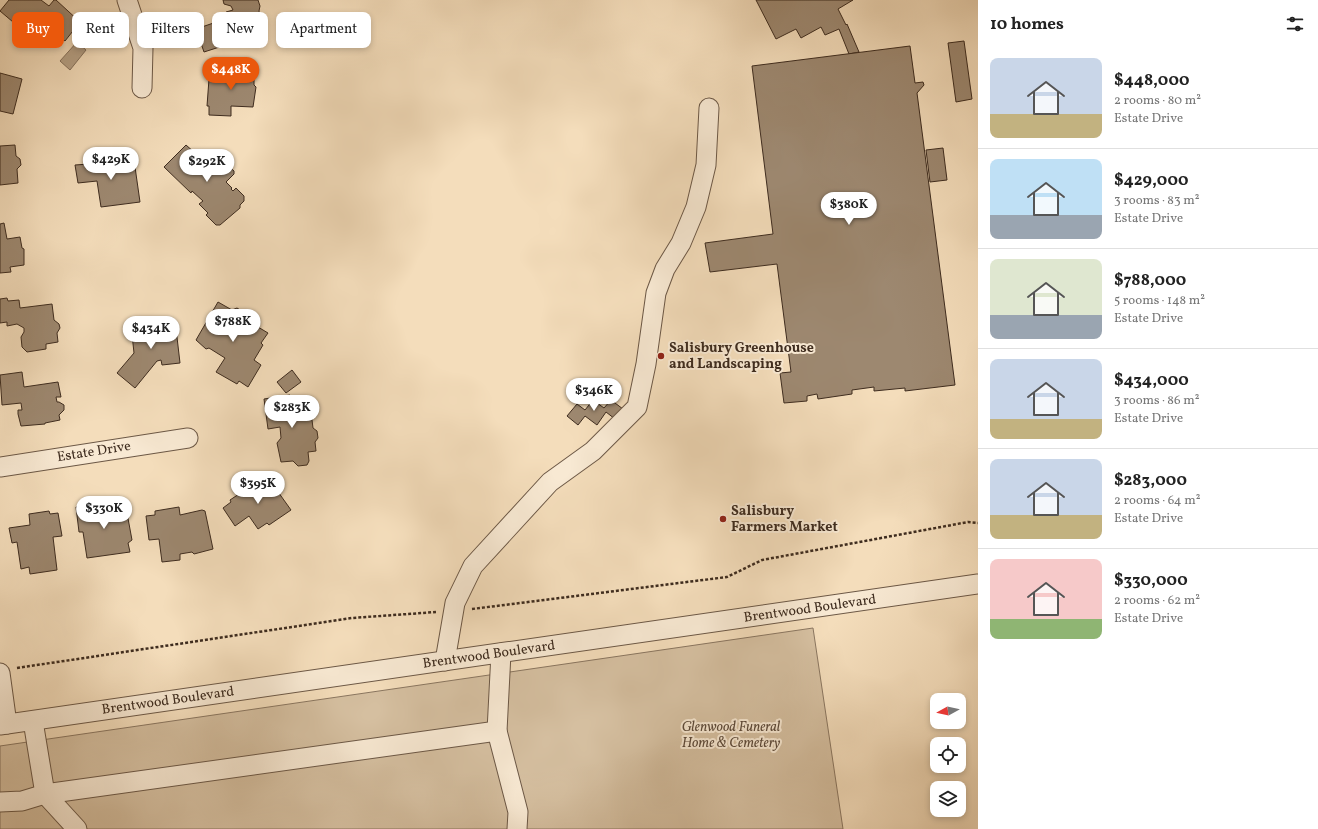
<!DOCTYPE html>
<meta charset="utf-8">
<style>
:root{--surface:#fff;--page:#f6f6f6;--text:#222;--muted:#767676;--line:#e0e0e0;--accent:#ea580c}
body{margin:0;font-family:Vollkorn,serif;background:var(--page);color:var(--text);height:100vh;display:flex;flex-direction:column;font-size:15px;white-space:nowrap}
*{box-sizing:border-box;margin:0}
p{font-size:13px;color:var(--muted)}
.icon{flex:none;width:22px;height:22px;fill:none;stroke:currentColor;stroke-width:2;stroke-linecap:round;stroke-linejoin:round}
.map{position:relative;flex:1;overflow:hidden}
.details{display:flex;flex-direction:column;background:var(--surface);width:340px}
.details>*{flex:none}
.hud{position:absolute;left:12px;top:12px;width:380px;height:36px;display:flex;gap:8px}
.needle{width:26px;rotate:262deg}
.tools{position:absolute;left:930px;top:693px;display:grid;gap:8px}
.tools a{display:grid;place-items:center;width:36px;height:36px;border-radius:8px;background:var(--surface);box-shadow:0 2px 6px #0003;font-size:20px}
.price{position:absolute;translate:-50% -34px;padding:0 9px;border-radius:14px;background:#fff;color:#222;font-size:13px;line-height:26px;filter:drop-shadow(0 1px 2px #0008)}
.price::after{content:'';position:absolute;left:50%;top:24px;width:12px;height:9px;margin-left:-6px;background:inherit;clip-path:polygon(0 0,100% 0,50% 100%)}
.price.on{background:var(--accent);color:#fff}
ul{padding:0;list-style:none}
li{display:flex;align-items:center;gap:12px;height:100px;padding:0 12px}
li+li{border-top:1px solid var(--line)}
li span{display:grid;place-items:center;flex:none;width:112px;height:80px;border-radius:8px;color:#555}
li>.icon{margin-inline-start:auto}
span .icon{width:48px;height:48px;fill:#fffc;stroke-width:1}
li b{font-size:17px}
h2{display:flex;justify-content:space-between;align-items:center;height:48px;padding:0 12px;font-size:17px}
.pill{padding:0 14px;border-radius:8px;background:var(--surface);box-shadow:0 2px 6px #0003;font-size:14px;line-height:36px}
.pill.on{background:var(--accent);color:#fff}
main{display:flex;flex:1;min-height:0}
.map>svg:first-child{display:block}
</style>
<main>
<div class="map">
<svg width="978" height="829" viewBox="0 0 978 829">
<rect width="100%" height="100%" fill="#f4ddbb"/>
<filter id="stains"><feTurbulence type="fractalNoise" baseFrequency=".005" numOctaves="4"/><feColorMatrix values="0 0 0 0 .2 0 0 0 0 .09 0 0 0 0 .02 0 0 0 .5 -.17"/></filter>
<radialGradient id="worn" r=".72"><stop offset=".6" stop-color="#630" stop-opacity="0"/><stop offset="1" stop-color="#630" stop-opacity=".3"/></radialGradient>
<path fill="#d5bfa0" stroke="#8a7660" d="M813,628L843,829H0V746Z"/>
<path fill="#b6a186" stroke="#86725d" d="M77,42L86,50L70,70L60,61Z"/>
<g fill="#9d8870" stroke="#3e2c1f">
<path d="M9,0H41L49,6L54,0H56L80,22L65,41L58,36L51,45L47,42L44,45L38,39L36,41L31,37H27L14,26L13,22L0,11Z"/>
<path d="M223,0H258L260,6L259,11L260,17L254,19L257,28L239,35V36L234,38L235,42L204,52L196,29L228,18L226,12L233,10L231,6L224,4Z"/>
<path d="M756,0H853L838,9L846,25L847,24L859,52L849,54L839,29L825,35L821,27L801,38L796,29L776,39Z"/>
<path d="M964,41L972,99L956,102L948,43Z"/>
<path d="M910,46L915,83L923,82L924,85L917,93L955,385L905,391V388L874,391V387L852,390V394L818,399L817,394L807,396V401L784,403L780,373L791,372L777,264L710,272L705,243L773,234L752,66Z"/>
<path d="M220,67L245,68V73L254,74V85L256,87L253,107L231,106V116L209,115V106H207L209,79H220Z"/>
<path d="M0,73L22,79L13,114L0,111Z"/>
<path d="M15,145L16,156L20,159L21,165L17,169L18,183L0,185V146Z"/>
<path d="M186,145L204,161L211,153H213L234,171V174L226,182L232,188L231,189L233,191L236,188L244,196V201L240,205V208L220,225H216L206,215L208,213L199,204L203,201L192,191L191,193L164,167Z"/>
<path d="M943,148L947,180L930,182L926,150Z"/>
<path d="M117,155L119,168L131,165L135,167L140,202L101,207L97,181L78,183L75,165L89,164V159Z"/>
<path d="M4,223L7,239L20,237L22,248L24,249V265L10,267L11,272L0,273V224Z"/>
<path d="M7,298L8,301L19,300L20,308L52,304L54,320L59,324L60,328L57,333L58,342L46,344V349L27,352L22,347L21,337L24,332V328L17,324L7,326V322L0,323V299Z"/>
<path d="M218,302L232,310L237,308L248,315V321L268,333L261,343L263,345L254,360L261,365L248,387L239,381L237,384L216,372L225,358L209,348L206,349L196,340Z"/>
<path d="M175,320L180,363L162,365L161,360L157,361L135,388L117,373L134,353L131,325Z"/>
<path d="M292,370L301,382L286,393L277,382Z"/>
<path d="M22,372L24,387L58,382L61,397H56L57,402H59L64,405V410L59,415L60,420L45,423V424L21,426L18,414V410H22L21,403L2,405L0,375Z"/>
<path d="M290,395L292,405L301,403L304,413L302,414L311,412L313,428L317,431L318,438L315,442L316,451L308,452L309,461L307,465L298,466L293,461L281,462L277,443L281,438L280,427L268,429L264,399Z"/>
<path d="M593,400L604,408L611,400L623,409L615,419L606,412L597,425L585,416L578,425L567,416L577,404L585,410Z"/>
<path d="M263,475L264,477L266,475L291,510L269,525L267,523L258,529L249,516L235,526L223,508L231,502L230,500L248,488L251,493L256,489L253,484L255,483L254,481Z"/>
<path d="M111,502L113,513L116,511L123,510L127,513L132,540L128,543L130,552L87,558L83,532H79L76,507Z"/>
<path d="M179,507L180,515L202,510L205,511L213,549L194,554L192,552L180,554V560L162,562L159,539L149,540L146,516L155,515V511Z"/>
<path d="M49,511L50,514L58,513L62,536L53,537L57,570L30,574L29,567L21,569L17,542L12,543L9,528L30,525L29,514Z"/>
</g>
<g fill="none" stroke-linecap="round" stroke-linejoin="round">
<g stroke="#6c5846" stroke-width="21">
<g id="minor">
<path d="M127,0L143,48L142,88"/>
<path d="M0,467L188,438"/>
<path d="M501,653L497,731L518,812L517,829"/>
<path d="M445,661L455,603L473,566L550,482L593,451L637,407L646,364L656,293L665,269L681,243L696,207L706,165L709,108"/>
<path d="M0,673L7,724"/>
<path d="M33,721L45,794L77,829"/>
<path d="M0,725L978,584"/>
<path d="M0,802L22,801L45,794L497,731"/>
</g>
</g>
<g stroke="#3e2c1f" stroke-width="2.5" stroke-dasharray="3 2" stroke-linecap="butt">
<path d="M472,609L727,577L762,560L968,522L978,523"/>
<path d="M17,668L352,618L436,612"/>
</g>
<use href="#minor" stroke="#f8e9d3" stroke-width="19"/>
</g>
<g fill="#8f2418" stroke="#f8e9d3" stroke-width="1.5">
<circle cx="661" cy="356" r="4"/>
<circle cx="723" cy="519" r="4"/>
</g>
<g text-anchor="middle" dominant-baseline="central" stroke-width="4" stroke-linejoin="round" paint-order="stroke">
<g font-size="14" font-weight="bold" fill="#3e2c1f" stroke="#f8e9d3" text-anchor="start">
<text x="669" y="348">Salisbury Greenhouse<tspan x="669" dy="16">and Landscaping</tspan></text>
<text x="731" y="511">Salisbury<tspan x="731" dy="16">Farmers Market</tspan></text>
</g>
<g font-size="14" fill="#3e2c1f" stroke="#f8e9d3">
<text transform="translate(94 452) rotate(-9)">Estate Drive</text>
<text transform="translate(810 609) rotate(-8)">Brentwood Boulevard</text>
<text transform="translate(489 655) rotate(-8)">Brentwood Boulevard</text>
<text transform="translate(168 701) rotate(-8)">Brentwood Boulevard</text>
</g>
<g font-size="14" font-style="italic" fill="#5c4939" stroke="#f8e9d3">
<text x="731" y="727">Glenwood Funeral<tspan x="731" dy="16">Home &amp; Cemetery</tspan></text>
</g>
</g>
<rect width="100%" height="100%" filter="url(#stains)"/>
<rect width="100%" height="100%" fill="url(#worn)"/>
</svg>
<div class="tools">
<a><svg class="needle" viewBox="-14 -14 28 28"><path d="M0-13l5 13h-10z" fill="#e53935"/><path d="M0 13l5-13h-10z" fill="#767676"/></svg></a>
<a><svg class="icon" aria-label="locate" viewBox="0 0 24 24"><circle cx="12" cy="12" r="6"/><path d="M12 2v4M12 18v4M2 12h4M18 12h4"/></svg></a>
<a><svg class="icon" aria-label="layers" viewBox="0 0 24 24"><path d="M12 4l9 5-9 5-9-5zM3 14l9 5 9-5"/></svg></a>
</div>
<b class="price on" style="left:231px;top:91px">$448K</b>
<b class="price" style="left:111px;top:181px">$429K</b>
<b class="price" style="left:207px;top:183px">$292K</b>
<b class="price" style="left:849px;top:226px">$380K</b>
<b class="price" style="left:233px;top:343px">$788K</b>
<b class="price" style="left:151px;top:350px">$434K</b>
<b class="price" style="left:594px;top:412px">$346K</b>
<b class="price" style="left:292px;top:429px">$283K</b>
<b class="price" style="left:258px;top:505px">$395K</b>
<b class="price" style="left:104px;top:530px">$330K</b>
<div class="hud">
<a class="pill on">Buy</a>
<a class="pill">Rent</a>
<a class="pill">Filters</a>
<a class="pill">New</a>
<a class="pill">Apartment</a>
</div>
</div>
<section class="details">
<h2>10 homes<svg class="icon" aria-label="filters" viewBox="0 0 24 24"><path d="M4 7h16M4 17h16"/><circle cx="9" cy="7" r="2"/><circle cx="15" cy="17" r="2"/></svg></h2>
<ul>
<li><span style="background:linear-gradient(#c9d6e8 70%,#c2b280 0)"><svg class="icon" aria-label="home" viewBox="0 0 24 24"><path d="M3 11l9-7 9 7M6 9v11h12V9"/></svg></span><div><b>$448,000</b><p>2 rooms · 80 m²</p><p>Estate Drive</p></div></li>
<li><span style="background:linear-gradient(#bfe0f5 70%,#9aa5b1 0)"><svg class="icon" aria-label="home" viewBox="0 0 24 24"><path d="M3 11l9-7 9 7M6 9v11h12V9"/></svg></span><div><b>$429,000</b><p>3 rooms · 83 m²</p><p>Estate Drive</p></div></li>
<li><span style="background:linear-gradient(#dfe7d0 70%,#9aa5b1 0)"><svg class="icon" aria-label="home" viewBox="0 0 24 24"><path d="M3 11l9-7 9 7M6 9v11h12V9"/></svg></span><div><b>$788,000</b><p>5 rooms · 148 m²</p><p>Estate Drive</p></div></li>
<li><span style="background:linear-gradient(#c9d6e8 75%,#c2b280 0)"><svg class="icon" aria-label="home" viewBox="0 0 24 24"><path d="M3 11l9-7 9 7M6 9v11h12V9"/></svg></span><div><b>$434,000</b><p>3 rooms · 86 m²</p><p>Estate Drive</p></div></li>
<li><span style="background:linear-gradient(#c9d6e8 70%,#c2b280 0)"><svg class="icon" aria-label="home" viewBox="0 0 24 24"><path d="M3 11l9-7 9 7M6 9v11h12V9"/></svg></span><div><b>$283,000</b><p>2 rooms · 64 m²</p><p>Estate Drive</p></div></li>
<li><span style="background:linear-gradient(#f6c9c9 75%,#8fb573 0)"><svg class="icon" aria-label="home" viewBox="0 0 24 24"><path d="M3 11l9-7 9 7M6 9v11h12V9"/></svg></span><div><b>$330,000</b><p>2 rooms · 62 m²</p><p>Estate Drive</p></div></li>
</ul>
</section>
</main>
